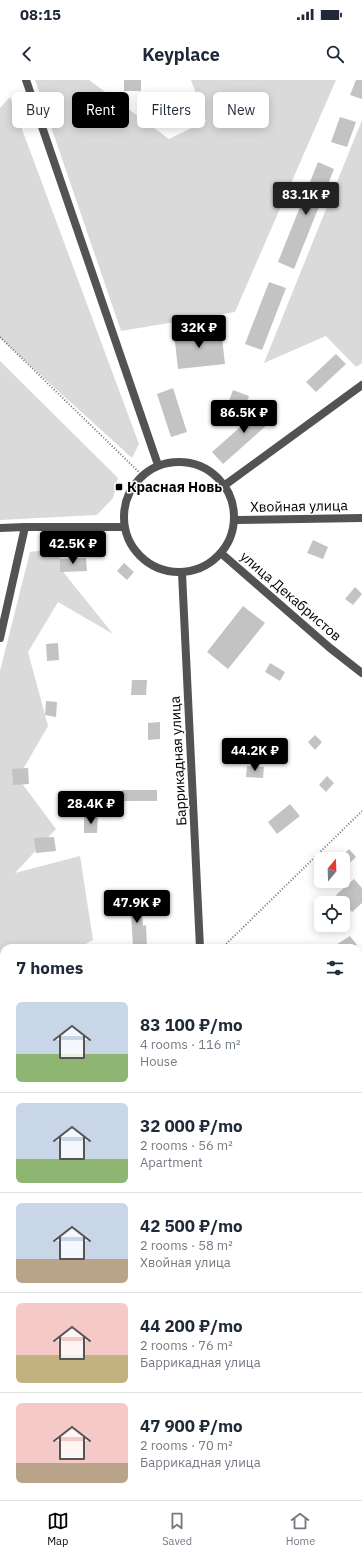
<!DOCTYPE html>
<meta charset="utf-8">
<style>
:root{--surface:#fff;--page:#f6f6f7;--text:#1f2937;--muted:#747a83;--line:#e0e1e3;--accent:#000}
body{margin:0;font-family:"IBM Plex Sans",sans-serif;background:var(--page);color:var(--text);height:100vh;display:flex;flex-direction:column;font-size:15px;white-space:nowrap}
*{box-sizing:border-box;margin:0}
p{font-size:13px;color:var(--muted)}
.icon{flex:none;width:22px;height:22px;fill:none;stroke:currentColor;stroke-width:2;stroke-linecap:round;stroke-linejoin:round}
.map{position:relative;flex:1;overflow:hidden}
.panel{position:absolute;left:0px;top:864px;width:362px;height:556px;display:flex;flex-direction:column;background:var(--surface);border-radius:12px 12px 0 0;box-shadow:0 2px 10px #0003}
.panel>*{flex:none}
.top-card{position:absolute;left:12px;top:12px;width:338px;height:36px;display:flex;gap:8px}
.needle{width:26px;rotate:19deg}
.tools{position:absolute;left:314px;top:772px;display:grid;gap:8px}
.tools a{display:grid;place-items:center;width:36px;height:36px;border-radius:6px;background:var(--surface);box-shadow:0 2px 10px #0003;font-size:20px}
.price{position:absolute;translate:-50% -34px;padding:0 9px;border-radius:4px;background:var(--accent);color:#fff;font-size:13px;line-height:26px;filter:drop-shadow(0 1px 2px #0008)}
.price::after{content:'';position:absolute;left:50%;top:24px;width:12px;height:9px;margin-left:-6px;background:inherit;clip-path:polygon(0 0,100% 0,50% 100%)}
.price.current{background:#222;color:#fff}
ul{padding:0;list-style:none}
li{display:flex;align-items:center;gap:12px;height:100px;padding:0 16px}
li+li{border-top:1px solid var(--line)}
li span{display:grid;place-items:center;flex:none;width:112px;height:80px;border-radius:6px;color:#555}
li>.icon{margin-inline-start:auto}
span .icon{width:48px;height:48px;fill:#fffc;stroke-width:1}
li b{font-size:17px}
h2{display:flex;justify-content:space-between;align-items:center;height:48px;padding:0 16px;font-size:17px}
.tag{padding:0 14px;border-radius:6px;background:var(--surface);box-shadow:0 2px 10px #0003;font-size:14px;line-height:36px}
.tag.current{background:var(--accent);color:#fff}
.status{display:flex;justify-content:space-between;align-items:center;height:28px;padding:0 20px;background:var(--surface);direction:ltr}
.status svg{height:11px;fill:currentColor}
header{display:flex;justify-content:space-between;align-items:center;height:52px;padding:0 16px;background:var(--surface);font-size:18px;font-weight:800}
.menu{display:flex;justify-content:space-around;align-items:center;height:56px;border-top:1px solid var(--line);background:var(--surface);font-size:11px;color:var(--muted)}
.menu a{display:grid;justify-items:center;gap:2px}
.menu .current{color:var(--accent)}
.map>svg:first-child{display:block}
</style>
<div class="status"><b>08:15</b><svg viewBox="0 0 49 12"><path d="M0 12V9h3v3zM5 12V6h3v6zM10 12V3h3v9zM15 12V0h3v12zM26 1h20v11H26zM47 4h2v5h-2z"/></svg></div>
<header><svg class="icon" aria-label="back" viewBox="0 0 24 24"><path d="M15 5l-7 7 7 7"/></svg>Keyplace<svg class="icon" aria-label="search" viewBox="0 0 24 24"><circle cx="10" cy="10" r="6"/><path d="M15 15l6 6"/></svg></header>
<div class="map">
<svg width="362" height="1420" viewBox="0 0 362 1420">
<rect width="100%" height="100%" fill="#fff"/>
<g fill="#dadada">
<path d="M35,0H89L169,59L206,41L191,0H336L235,232L121,251Z"/>
<path d="M10,17L139,364L132,378L0,258V28Z"/>
<path d="M362,40V283L356,287L326,256L264,283Z"/>
<path d="M0,281L118,398L113,418L97,435L0,440Z"/>
<path d="M60,468V488L113,554L58,522L28,572L48,646L18,698L56,749L15,793L80,776L93,860L78,868H4V946L0,982V591L30,472Z"/>
</g>
<g fill="#c3c3c3">
<rect x="124" y="0" width="17" height="11"/>
<path d="M356,0H362V19L350,15Z"/>
<path d="M340,37L356,42L347,67L331,62Z"/>
<path d="M318,82L334,89L294,189L278,182Z"/>
<path d="M269,202L286,208L262,270L245,264Z"/>
<path d="M221,249L225,284L178,289L174,253Z"/>
<path d="M336,274L346,284L316,312L306,302Z"/>
<path d="M173,308L187,352L171,357L157,314Z"/>
<path d="M233,310L249,316L243,332L227,326Z"/>
<path d="M266,324L277,336L223,384L212,372Z"/>
<path d="M313,460L328,467L323,479L307,473Z"/>
<path d="M86,478L87,491L60,492V479Z"/>
<path d="M124,483L134,492L127,500L117,491Z"/>
<path d="M355,507L362,514L353,525L345,519Z"/>
<path d="M243,526L265,543L228,589L207,572Z"/>
<path d="M58,563L59,580L47,581L46,564Z"/>
<path d="M270,583L285,592L280,601L265,592Z"/>
<path d="M132,600H147L146,615H131Z"/>
<path d="M46,621L57,622L56,637L45,635Z"/>
<path d="M160,642V659L148,660V643Z"/>
<path d="M315,655L322,662L315,670L308,662Z"/>
<path d="M247,686L264,687L263,698L246,697Z"/>
<path d="M28,688L29,704L13,705L12,689Z"/>
<path d="M327,696L334,703L326,712L319,705Z"/>
<rect x="122" y="710" width="35" height="11"/>
<path d="M290,724L300,736L277,754L268,742Z"/>
<path d="M84,737H98L97,753H84Z"/>
<path d="M54,757L56,771L36,773L34,758Z"/>
<path d="M349,769L356,777L343,789V775Z"/>
<path d="M354,799L362,808V823L352,832L336,815Z"/>
<path d="M141,819L143,846L146,845L147,867H133L131,832H128L127,820Z"/>
<path d="M350,856L357,865L353,868H331Z"/>
</g>
<g fill="none" stroke-linecap="round" stroke-linejoin="round">
<g stroke="#757575" stroke-width="2" stroke-dasharray="1 2" stroke-linecap="butt">
<path d="M0,257L143,396"/>
<path d="M222,868L362,731"/>
</g>
<g stroke="#535353" stroke-width="8">
<path d="M26,0L158,385"/>
<circle cx="179" cy="437" r="55"/>
<path d="M225,405L362,305"/>
<path d="M235,440L362,438"/>
<path d="M0,448L25,447H124"/>
<path d="M222,474L330,568L362,593"/>
<path d="M182,493L200,868"/>
<path d="M0,558L25,447"/>
<path d="M358,967L362,965"/>
<path d="M0,1416L4,1414"/>
<path d="M230,1416V1420"/>
</g>
<g stroke="#202020" stroke-width="8">
<path d="M0,1081H4"/>
<path d="M358,1088H362"/>
</g>
</g>
<rect fill="#000" stroke="#fff" stroke-width="1.5" x="115" y="403" width="8" height="8" rx="2"/>
<g text-anchor="middle" dominant-baseline="central" stroke-width="3" stroke-linejoin="round" paint-order="stroke">
<g font-size="14" font-weight="bold" fill="#000" stroke="#fff" text-anchor="start">
<text x="127" y="407">Красная Новь</text>
</g>
<g font-size="14" fill="#000" stroke="#fff">
<text transform="translate(299 426) rotate(-1)">Хвойная улица</text>
<text transform="translate(291 516) rotate(41)">улица Декабристов</text>
<text transform="translate(178 681) rotate(-93)">Баррикадная улица</text>
</g>
</g>
</svg>
<div class="tools">
<a><svg class="needle" viewBox="-14 -14 28 28"><path d="M0-13l5 13h-10z" fill="#e53935"/><path d="M0 13l5-13h-10z" fill="#747a83"/></svg></a>
<a><svg class="icon" aria-label="locate" viewBox="0 0 24 24"><circle cx="12" cy="12" r="6"/><path d="M12 2v4M12 18v4M2 12h4M18 12h4"/></svg></a>
</div>
<b class="price current" style="left:306px;top:136px">83.1K ₽</b>
<b class="price" style="left:199px;top:269px">32K ₽</b>
<b class="price" style="left:244px;top:354px">86.5K ₽</b>
<b class="price" style="left:73px;top:485px">42.5K ₽</b>
<b class="price" style="left:255px;top:692px">44.2K ₽</b>
<b class="price" style="left:91px;top:745px">28.4K ₽</b>
<b class="price" style="left:137px;top:844px">47.9K ₽</b>
<div class="top-card">
<a class="tag">Buy</a>
<a class="tag current">Rent</a>
<a class="tag">Filters</a>
<a class="tag">New</a>
</div>
<section class="panel">
<h2>7 homes<svg class="icon" aria-label="filters" viewBox="0 0 24 24"><path d="M4 7h16M4 17h16"/><circle cx="9" cy="7" r="2"/><circle cx="15" cy="17" r="2"/></svg></h2>
<ul>
<li><span style="background:linear-gradient(#c9d6e8 65%,#8fb573 0)"><svg class="icon" aria-label="home" viewBox="0 0 24 24"><path d="M3 11l9-7 9 7M6 9v11h12V9"/></svg></span><div><b>83 100 ₽/mo</b><p>4 rooms · 116 m²</p><p>House</p></div></li>
<li><span style="background:linear-gradient(#c9d6e8 70%,#8fb573 0)"><svg class="icon" aria-label="home" viewBox="0 0 24 24"><path d="M3 11l9-7 9 7M6 9v11h12V9"/></svg></span><div><b>32 000 ₽/mo</b><p>2 rooms · 56 m²</p><p>Apartment</p></div></li>
<li><span style="background:linear-gradient(#c9d6e8 70%,#b9a48a 0)"><svg class="icon" aria-label="home" viewBox="0 0 24 24"><path d="M3 11l9-7 9 7M6 9v11h12V9"/></svg></span><div><b>42 500 ₽/mo</b><p>2 rooms · 58 m²</p><p>Хвойная улица</p></div></li>
<li><span style="background:linear-gradient(#f6c9c9 65%,#c2b280 0)"><svg class="icon" aria-label="home" viewBox="0 0 24 24"><path d="M3 11l9-7 9 7M6 9v11h12V9"/></svg></span><div><b>44 200 ₽/mo</b><p>2 rooms · 76 m²</p><p>Баррикадная улица</p></div></li>
<li><span style="background:linear-gradient(#f6c9c9 75%,#b9a48a 0)"><svg class="icon" aria-label="home" viewBox="0 0 24 24"><path d="M3 11l9-7 9 7M6 9v11h12V9"/></svg></span><div><b>47 900 ₽/mo</b><p>2 rooms · 70 m²</p><p>Баррикадная улица</p></div></li>
</ul>
</section>
</div>
<nav class="menu">
<a class="current"><svg class="icon" aria-label="map" viewBox="0 0 24 24"><path d="M3 6l6-2 6 2 6-2v14l-6 2-6-2-6 2zM9 4v14M15 6v14"/></svg>Map</a>
<a><svg class="icon" aria-label="saved" viewBox="0 0 24 24"><path d="M7 4h10v16l-5-4-5 4z"/></svg>Saved</a>
<a><svg class="icon" aria-label="home" viewBox="0 0 24 24"><path d="M3 11l9-7 9 7M6 9v11h12V9"/></svg>Home</a>
</nav>
